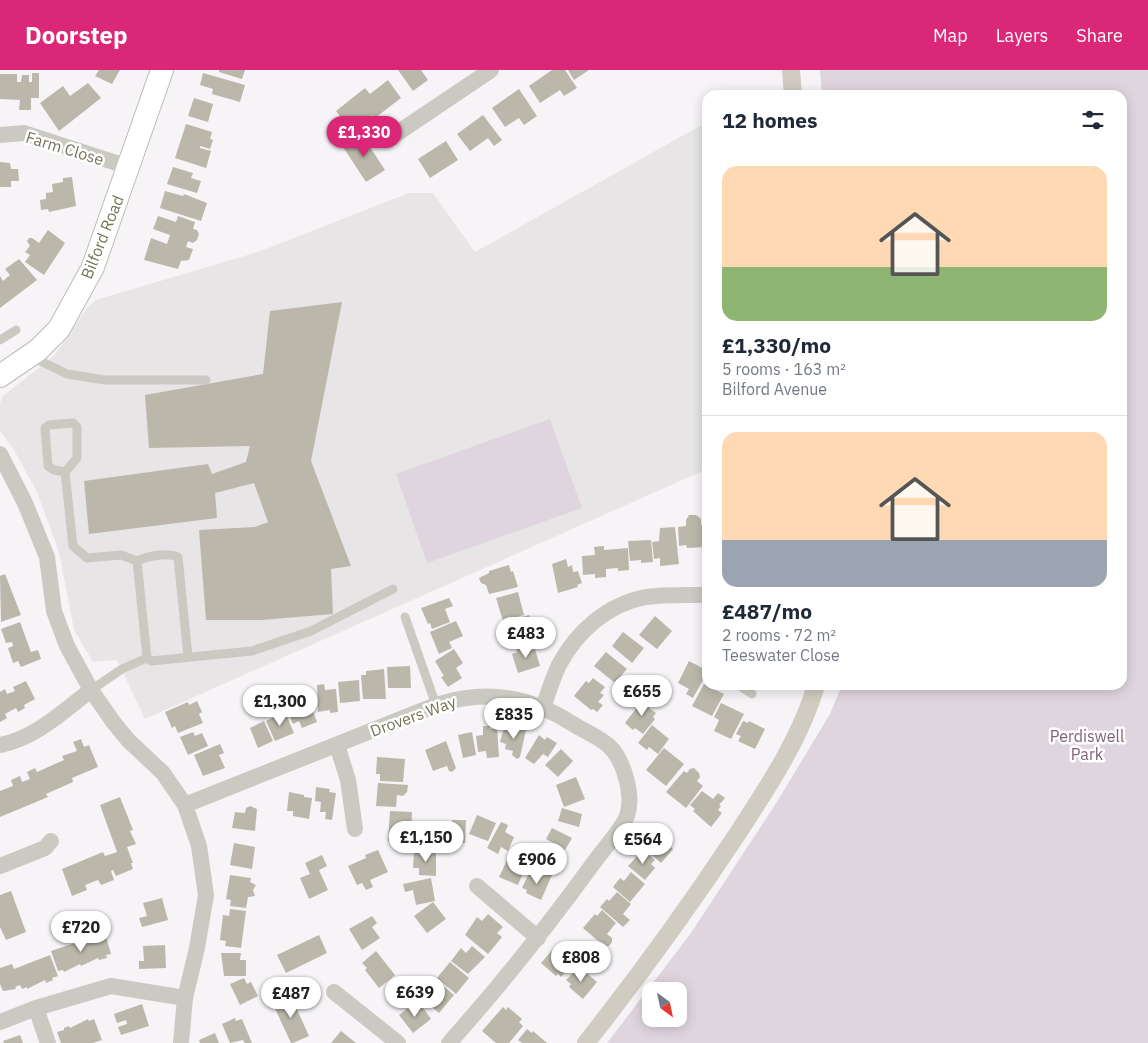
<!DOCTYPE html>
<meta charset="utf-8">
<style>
:root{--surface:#fff;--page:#f6f6f7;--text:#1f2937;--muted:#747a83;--line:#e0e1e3;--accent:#db2777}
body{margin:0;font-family:"IBM Plex Sans",sans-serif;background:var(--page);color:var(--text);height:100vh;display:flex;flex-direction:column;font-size:19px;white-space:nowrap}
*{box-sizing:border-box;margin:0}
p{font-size:16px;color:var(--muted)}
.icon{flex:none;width:28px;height:28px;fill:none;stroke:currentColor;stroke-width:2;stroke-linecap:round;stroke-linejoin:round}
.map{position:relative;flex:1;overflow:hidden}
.details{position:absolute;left:702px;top:20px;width:425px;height:600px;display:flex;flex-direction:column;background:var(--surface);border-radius:15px;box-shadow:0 2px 12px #0003}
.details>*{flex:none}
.needle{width:32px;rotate:147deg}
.controls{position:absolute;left:642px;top:912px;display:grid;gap:10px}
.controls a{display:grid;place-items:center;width:45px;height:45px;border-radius:10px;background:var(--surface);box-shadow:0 2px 12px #0003;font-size:25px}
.price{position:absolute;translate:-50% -42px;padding:0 11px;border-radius:18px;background:#fff;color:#222;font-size:16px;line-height:32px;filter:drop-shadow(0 1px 2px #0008)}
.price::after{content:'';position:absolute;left:50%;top:30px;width:15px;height:11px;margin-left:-8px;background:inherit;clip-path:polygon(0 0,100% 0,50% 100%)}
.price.selected{background:var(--accent);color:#fff}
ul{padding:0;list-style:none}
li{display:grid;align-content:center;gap:10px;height:265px;padding:0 20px}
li+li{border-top:1px solid var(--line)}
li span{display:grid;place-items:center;height:155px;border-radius:15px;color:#555}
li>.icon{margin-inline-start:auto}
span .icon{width:90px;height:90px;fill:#fffc;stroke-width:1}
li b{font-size:21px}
h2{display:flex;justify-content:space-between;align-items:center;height:60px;padding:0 20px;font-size:21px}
header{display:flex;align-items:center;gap:30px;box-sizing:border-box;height:70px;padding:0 25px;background:var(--accent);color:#fff}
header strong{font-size:24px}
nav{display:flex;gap:28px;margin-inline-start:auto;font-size:18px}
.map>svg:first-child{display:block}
</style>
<header>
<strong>Doorstep</strong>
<nav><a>Map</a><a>Layers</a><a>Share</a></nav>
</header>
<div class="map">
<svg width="1148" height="973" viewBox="0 0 1148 973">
<rect width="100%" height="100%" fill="#f6f4f7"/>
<path fill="#e7e5e5" d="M707,52V399L145,649L117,590L93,592L74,560L59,482L37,422L13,378L0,361V333L3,326L55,285L87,238L96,230L258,182L409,123H433L475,182Z"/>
<g fill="#dfd5de" fill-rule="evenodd">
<path d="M820,0H1148V973H607L691,863L775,735L830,644L842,615H1122V25H822ZM679,921V949H651V921Z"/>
<path d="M550,349L582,438L427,493L396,404Z"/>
</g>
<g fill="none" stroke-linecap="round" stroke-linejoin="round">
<g stroke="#d0ccc2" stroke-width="18">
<path d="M791,0L793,25"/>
<path d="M586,973C639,906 689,837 736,766C766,720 801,668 816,615"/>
</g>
</g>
<g fill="#bbb8ab">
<path d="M99,0H120L112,14L95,6Z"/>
<path d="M219,0H245L242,9L219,2Z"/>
<path d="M398,0H421L428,10L413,21Z"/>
<path d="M552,0H565L577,18L564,26L560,20L540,33L529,16Z"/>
<path d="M568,0H589L574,10Z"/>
<path d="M32,3H39V28H31V40H19L20,30L0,29V4H17V12H21L22,5H29V12H32Z"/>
<path d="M203,3L245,15L240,32L212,24L213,19L200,15Z"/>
<path d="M388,10L401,28L375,48L373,45L366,51L363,47L349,58L336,41L365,18L370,24Z"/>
<path d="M88,13L101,28L59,61L40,33L63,16L70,26Z"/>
<path d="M519,19L537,46L524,55L519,48L505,57L492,38Z"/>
<path d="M194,28L213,34L208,52L188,46Z"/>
<path d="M483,45L502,70L494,76L488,68L470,81L457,64Z"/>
<path d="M186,54L212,62L210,69L213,70L210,79L200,76V78L211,81L206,98L175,88Z"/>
<path d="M362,65L385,100L366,112L343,77Z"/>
<path d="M446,71L458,90L430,108L418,89Z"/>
<path d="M0,92L10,93L11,99H18L19,111H11V117H0Z"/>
<path d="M173,97L193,103L191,108L201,111L197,123L167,114Z"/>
<path d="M72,107L76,136L49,142L48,139L41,140L40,130L46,129V123L53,122L52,114L63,112V108Z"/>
<path d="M165,121L183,126L184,124L207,133L201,151L160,138Z"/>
<path d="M158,146L176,152L178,146L195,152L193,159L197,160L199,164L197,170L193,173L188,171L186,177L193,179L189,190L181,191L178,199L144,190L151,168L167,174L170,165L153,159Z"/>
<path d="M48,160L65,173L44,205L25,192L30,185L25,182L30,176L27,171L29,168H32L39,173Z"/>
<path d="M19,189L37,210L0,238V206L3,211L10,205L5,199Z"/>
<path d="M342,232L311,391L351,496L331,499L333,544L261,550H206L199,460L255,457L268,452L254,413L215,423L217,448L89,464L84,411L208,394L212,404L246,392L250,376L149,378L145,325L263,304L270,241Z"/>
<path d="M703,444H708V463H704L705,477L687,478L686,475L679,476L678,457L686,456V450L689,445H696L701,449V455H704Z"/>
<path d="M675,457L679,494L660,496V488L654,489L652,472L659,471L660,458Z"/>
<path d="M651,470L653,492L641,493V490L630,491L628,471Z"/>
<path d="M604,476V480L628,478L629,500L618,501V498L606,499V507L595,508V504L583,505L582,486L595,485L594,477Z"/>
<path d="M566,489L568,497L572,495L573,502L578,501L582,513L577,515L578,517L558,523L552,494Z"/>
<path d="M509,495L511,502L513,501L518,517L489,524L486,515L481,513L479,508L489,503V501Z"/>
<path d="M5,504L21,545L1,552L0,506Z"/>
<path d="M518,522L524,545L503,551L496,528Z"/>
<path d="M449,528L453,536L445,539L450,552L432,559L430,553L428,554L421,538Z"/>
<path d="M529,545L536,569L509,576L504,559L516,556L514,550Z"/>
<path d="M655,546L672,561L657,579L639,565Z"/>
<path d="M456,551L463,566L449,572L452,578L439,584L430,562Z"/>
<path d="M20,552L31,582L38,580L41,589L21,597L18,591L13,593L8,578L13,576L12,572L6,573L1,559Z"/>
<path d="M623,562L644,578L632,593L612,576Z"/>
<path d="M529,574L531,580L535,579L540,596L518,603L512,584L517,582L516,578Z"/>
<path d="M454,579L463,593L456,598L462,608L448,617L441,607L444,606L435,591Z"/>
<path d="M606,582L627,599L615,613L594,596Z"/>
<path d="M689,591L708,601L693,628L686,624L689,619L678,613Z"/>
<path d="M410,596L411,618H388L387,597Z"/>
<path d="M384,599L386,629H363L361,605H366V601Z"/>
<path d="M593,608L605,617L600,623L604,625L598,632L603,635L597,642L593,639L591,640L574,626L586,611L589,613Z"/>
<path d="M359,610L360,631L340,633L338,612Z"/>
<path d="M26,611L35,629L24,635L25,638L18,642L16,638L5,644L7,648L0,652V622L5,619L7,624L15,621L13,617Z"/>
<path d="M324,614L325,620L336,619L338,642L330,643V640L318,642L317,615Z"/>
<path d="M704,614L724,624L712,646L692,636Z"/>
<path d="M306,625L317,652L302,658L299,651L293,654L285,634Z"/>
<path d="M644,628L651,630L652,634L649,638L656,643L653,647L655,649L643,664L635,658L633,660L625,653Z"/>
<path d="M197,631L202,642L199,644L203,653L178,663L175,656L172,658L165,642L188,632L189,635Z"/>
<path d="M721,633L744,644L731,669L714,661L719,650L714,647Z"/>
<path d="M285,642L294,663L275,671L266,651Z"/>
<path d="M264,651L273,671L258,678L250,658Z"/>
<path d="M743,651L748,653L749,651L765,659L755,679L738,671L741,666L736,664Z"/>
<path d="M505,655L526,660L520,687L517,689L512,685L513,681L505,679L506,674L500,672Z"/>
<path d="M652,655L669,669L658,684L649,677L647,680L638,673Z"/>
<path d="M483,656H490V659L497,658L499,687L487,688L486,681L478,682L476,666L483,665Z"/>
<path d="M193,662L195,666L202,663L208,676L188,685L180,667Z"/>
<path d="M472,662L476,685L463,688L458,665Z"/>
<path d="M539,665L545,670L547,667L557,673L548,687L543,684L534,694L525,688Z"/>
<path d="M81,669L84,677L89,675L98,697L72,708L73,712L46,724L48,727L0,747V721L13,716L11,710L20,706L22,712L30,709L27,702L35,698L37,702L64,690L62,686L77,681L73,672Z"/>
<path d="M446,671L456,698L452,702L449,701L447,696L433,701L425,680Z"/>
<path d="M220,674L224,683L219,685L225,698L203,706L194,685Z"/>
<path d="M664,678L684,694L666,716L646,700Z"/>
<path d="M561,679L573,691L558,707L545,695Z"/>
<path d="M377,687L405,689L403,712L380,711V704H376Z"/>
<path d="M694,698L699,703L700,707L697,711L703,716L686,738L666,722L684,701L687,703L690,699Z"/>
<path d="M576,707L585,729L564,737L556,715Z"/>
<path d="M378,713L408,715L407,722L403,726L397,725L396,737L376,736Z"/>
<path d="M316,717L330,719L329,722L336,723L332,750L325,749L326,742H320L321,732L315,731Z"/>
<path d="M702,721L713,729L718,723L725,728L719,735L721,736L718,740L722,743L711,757L693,741L695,739L690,735Z"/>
<path d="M289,722L304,725V727L312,728L309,749L293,746V741H287Z"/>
<path d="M120,727L133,760L130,761L136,774L127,777L133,793H131L133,799L116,806L113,800L111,801L114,810L101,815L98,810L85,815L87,820L72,826L62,799L103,782L105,786L117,782L100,735Z"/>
<path d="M250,736L257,739L255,761L232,758L235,742L245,743L246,738Z"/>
<path d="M562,738L582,744L579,757L558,751Z"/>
<path d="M390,741L412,742L411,771L423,772V779L398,778L399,772L388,771Z"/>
<path d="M477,745L496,753L488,771L469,764Z"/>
<path d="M452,750H466L465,773H451Z"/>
<path d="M501,752L508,755L505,762L514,767L508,781L501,777L498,784L487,778Z"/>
<path d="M658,757L668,765L663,771L673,779L661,793L639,774Z"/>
<path d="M552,758L572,768L565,780L546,769Z"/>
<path d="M234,773L255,777L252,799L230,795Z"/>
<path d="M378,780L388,802L370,810L373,817L366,820L362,813L357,815L348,796L366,788L365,785Z"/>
<path d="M645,781L655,790L651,794L655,798L645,810L628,796L639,784L641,786Z"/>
<path d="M414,782H436V806L419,805V798H413Z"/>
<path d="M322,785L327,796L319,800L328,820L309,829L300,808L310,804L305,793Z"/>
<path d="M508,788L526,796L518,815L499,807Z"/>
<path d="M530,801L543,807L545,802L552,805L541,830L526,823L527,820L522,818Z"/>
<path d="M631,802L645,814L630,832L613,817L620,808L624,811Z"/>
<path d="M230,805L251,808L250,812L256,815L253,820L255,826L248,827L246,838L230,836L231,830L226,829Z"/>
<path d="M431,808L435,831L416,835L413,820L405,822L403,814Z"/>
<path d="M11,821L26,862L6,870L0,857V825Z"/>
<path d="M617,822L631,834L623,844L630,850L623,857L600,837L607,829L609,831Z"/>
<path d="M162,828L168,850L142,857L139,848L147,846L143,833Z"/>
<path d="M433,832L446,849L427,863L414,846Z"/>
<path d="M230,839L246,841L241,878L225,876L226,871L220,870L223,845L229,846Z"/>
<path d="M602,840L616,853L607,864L612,868V872L609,876H604L583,858L595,844L597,846Z"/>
<path d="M488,844L503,857L497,863L502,867L488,884L465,865L477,847L482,851Z"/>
<path d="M372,846L377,853L372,857L380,868L362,880L349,859Z"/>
<path d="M105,863L111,884L106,885L107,888L99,890L98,888L81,896L80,894L64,902L63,900L58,901L51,881Z"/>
<path d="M319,865L327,883L286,903L277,885Z"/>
<path d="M165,875L166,898L139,899V891H144L143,876Z"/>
<path d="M472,876L485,887L468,904L451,891L461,878L466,883Z"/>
<path d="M555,877L571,889L568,892L572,895L561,907L558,904L556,906L541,893Z"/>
<path d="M376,881L395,905L379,918L365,900L367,898L362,893Z"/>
<path d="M221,883H241L240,890H246V906H224Z"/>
<path d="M50,885L58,906L52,908L53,910L46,913L45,910L27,919V917L22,919L20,915L15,917L16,919L3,921L0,914V898L12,894L14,899Z"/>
<path d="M450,892L469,908L456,924L437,908Z"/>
<path d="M583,900L597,912L583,929L569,917L571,914L566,910L575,901L579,904Z"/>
<path d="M244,908L247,914L251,912L258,926L240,935L230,914Z"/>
<path d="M440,913L454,925L439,943L421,928L432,916L436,919Z"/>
<path d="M290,924L309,966L293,973H291L272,932Z"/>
<path d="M142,934L149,956L121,965L118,957L127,954L126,950L117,953L114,944Z"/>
<path d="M412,935L415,939L421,935L431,949L413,963L399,945Z"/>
<path d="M503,937L506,940L508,937L522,949L519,952L523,956L509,973H496L482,961Z"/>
<path d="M235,948L236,951L242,949L252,973H245L243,970L230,973L222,954Z"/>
<path d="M88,949L89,951L94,949L102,970L93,973H61L57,962L64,960V958L69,956L70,958Z"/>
<path d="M527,959L532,963L533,961L547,973H522L518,970Z"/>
<path d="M341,961L356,973H331Z"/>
<path d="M215,963L219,973H200L199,970Z"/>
<path d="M20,965L23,973H4L3,971Z"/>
</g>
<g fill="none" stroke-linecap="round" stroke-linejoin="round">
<g stroke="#bebdb2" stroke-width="24">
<path id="secondary" d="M0,306L38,280L59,259L93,197L162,0"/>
</g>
<g stroke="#cbcac2" stroke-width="9">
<path d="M0,270L16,260"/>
<path d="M32,287L67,304L105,310H206"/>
<path d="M73,353L77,357V388L65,402L54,400L48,396L45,358L49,355Z"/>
<path d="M65,402L73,476L87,488L121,485L137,491C148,486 167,482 178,487L188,587"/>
<path d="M137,491L147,588"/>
<path d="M405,547L436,635"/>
<path d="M739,615L752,624"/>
<path d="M91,620L122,599L147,588L151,591L252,581L311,561L393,519"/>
</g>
<g stroke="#cbcac2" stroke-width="16">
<path d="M396,64L491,0"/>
<path d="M0,65L24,63L129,97"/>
<path d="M0,384L25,433L47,487L54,541L67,576L91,620L114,653L128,670L163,703L185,735L199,776L206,825L197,878L185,928L181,973"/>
<path d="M543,638C548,624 552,609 559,595C577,561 608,534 646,527C666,524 687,525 708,525"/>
<path d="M0,675C34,669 64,641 91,620"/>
<path d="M337,675L348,710L355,759"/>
<path d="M185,735L436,635C486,619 529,626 573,654C584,661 599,667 609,676C624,690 634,726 627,746C624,756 599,785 592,795C547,857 500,916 449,973"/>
<path d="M0,796L45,778L51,771"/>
<path d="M477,816L538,868"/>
<path d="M334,922L398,973"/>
<path d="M36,938L48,973"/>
<path d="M0,952L36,938L111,916L185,928"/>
</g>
<use href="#secondary" stroke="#fff" stroke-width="22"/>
</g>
<g text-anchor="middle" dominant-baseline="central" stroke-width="5" stroke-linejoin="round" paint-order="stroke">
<g font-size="16" fill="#757358" stroke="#fff">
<text transform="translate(65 78) rotate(17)">Farm Close</text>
<text transform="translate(102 167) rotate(-68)">Bilford Road</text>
<text transform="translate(413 646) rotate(-20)">Drovers Way</text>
</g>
<g font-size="16" fill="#7d6476" stroke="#fff">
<text x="1087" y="666">Perdiswell<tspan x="1087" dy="18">Park</tspan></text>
</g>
</g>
</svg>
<div class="controls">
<a><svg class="needle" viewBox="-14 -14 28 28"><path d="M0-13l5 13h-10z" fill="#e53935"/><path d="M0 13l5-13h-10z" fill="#747a83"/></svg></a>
</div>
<b class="price selected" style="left:364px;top:88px">£1,330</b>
<b class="price" style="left:526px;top:589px">£483</b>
<b class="price" style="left:642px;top:647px">£655</b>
<b class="price" style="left:280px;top:657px">£1,300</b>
<b class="price" style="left:514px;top:670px">£835</b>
<b class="price" style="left:426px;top:793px">£1,150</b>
<b class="price" style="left:643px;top:795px">£564</b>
<b class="price" style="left:537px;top:815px">£906</b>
<b class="price" style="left:81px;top:883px">£720</b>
<b class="price" style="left:581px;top:913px">£808</b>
<b class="price" style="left:415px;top:948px">£639</b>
<b class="price" style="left:291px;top:949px">£487</b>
<section class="details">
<h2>12 homes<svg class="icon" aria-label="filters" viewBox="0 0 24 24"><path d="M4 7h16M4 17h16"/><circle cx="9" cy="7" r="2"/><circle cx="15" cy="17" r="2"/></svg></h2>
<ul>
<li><span style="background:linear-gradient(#ffd9b3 65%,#8fb573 0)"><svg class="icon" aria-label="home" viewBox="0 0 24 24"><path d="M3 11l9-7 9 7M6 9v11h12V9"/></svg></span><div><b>£1,330/mo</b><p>5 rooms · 163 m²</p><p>Bilford Avenue</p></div></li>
<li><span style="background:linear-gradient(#ffd9b3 70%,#9aa5b1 0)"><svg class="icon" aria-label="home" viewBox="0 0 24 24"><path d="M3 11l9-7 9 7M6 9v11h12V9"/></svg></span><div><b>£487/mo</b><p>2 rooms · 72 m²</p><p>Teeswater Close</p></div></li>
</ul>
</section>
</div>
